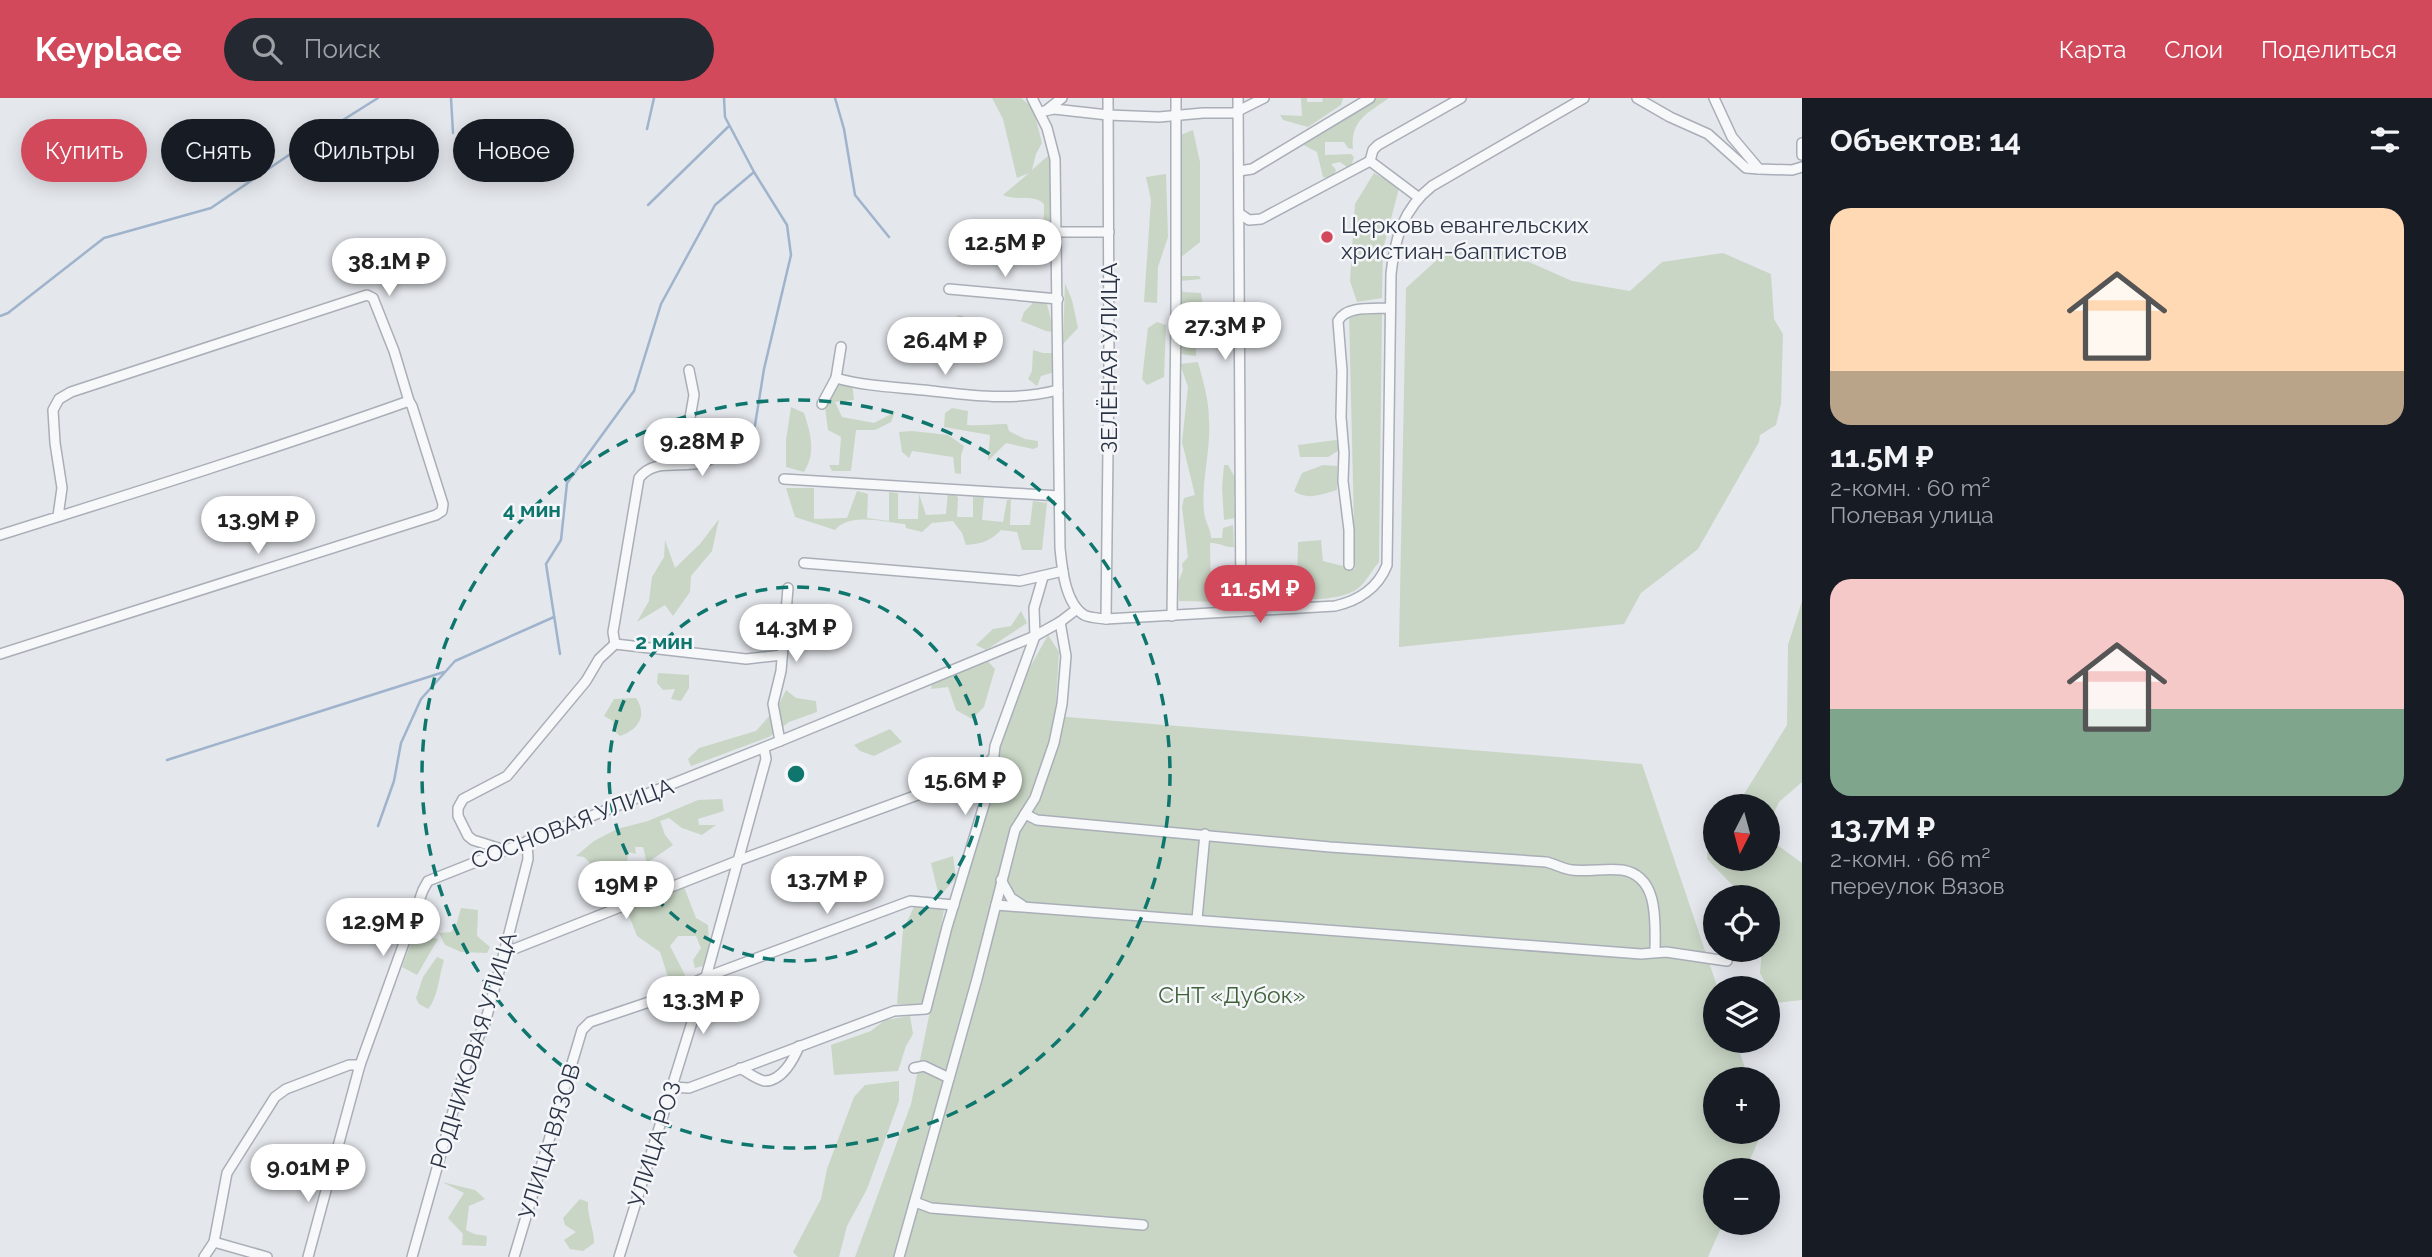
<!DOCTYPE html>
<html lang="ru">
<meta charset="utf-8">
<style>
:root{--surface:#171b24;--page:#242831;--text:#f1f3f6;--muted:#9ea1a6;--accent:#d1495b}
body{margin:0;font-family:Raleway,sans-serif;background:var(--page);color:var(--text);height:100vh;display:flex;flex-direction:column;font-size:26px;white-space:nowrap}
*{box-sizing:border-box;margin:0}
p{font-size:23px;color:var(--muted)}
.icon{flex:none;width:38px;height:38px;fill:none;stroke:currentColor;stroke-width:2;stroke-linecap:round;stroke-linejoin:round}
.map{position:relative;flex:1;overflow:hidden}
.side{display:flex;flex-direction:column;background:var(--surface);width:630px}
.side>*{flex:none}
.hud{position:absolute;left:21px;top:21px;width:665px;height:63px;display:flex;gap:14px}
.needle{width:46px;rotate:186deg}
.fabs{position:absolute;left:1703px;top:696px;display:grid;gap:14px}
.fabs a{display:grid;place-items:center;width:77px;height:77px;border-radius:50%;background:var(--surface);box-shadow:0 4px 18px #0003;font-size:35px}
.price{position:absolute;translate:-50% -60px;padding:0 16px;border-radius:24px;background:#fff;color:#222;font-size:23px;line-height:46px;filter:drop-shadow(0 2px 4px #0008)}
.price::after{content:'';position:absolute;left:50%;top:42px;width:21px;height:16px;margin-left:-10px;background:inherit;clip-path:polygon(0 0,100% 0,50% 100%)}
.price.selected{background:var(--accent);color:#fff}
ul{padding:0;list-style:none}
li{display:grid;align-content:center;gap:14px;height:371px;padding:0 28px}
li span{display:grid;place-items:center;height:217px;border-radius:21px;color:#555}
li>.icon{margin-inline-start:auto}
span .icon{width:126px;height:126px;fill:#fffc;stroke-width:1}
li b{font-size:30px}
h2{display:flex;justify-content:space-between;align-items:center;height:84px;padding:0 28px;font-size:30px}
.pill{padding:0 24px;border-radius:32px;background:var(--surface);box-shadow:0 4px 18px #0003;font-size:24px;line-height:63px}
.pill.selected{background:var(--accent);color:#fff}
header{display:flex;align-items:center;gap:42px;box-sizing:border-box;height:98px;padding:0 35px;background:var(--accent);color:#fff}
header strong{font-size:33px}
nav{display:flex;gap:38px;margin-inline-start:auto;font-size:24px}
.search{width:490px;height:63px;background:var(--page);display:flex;align-items:center;gap:18px;box-sizing:border-box;padding:0 24px;border-radius:38px;color:var(--muted);font-size:26px}
main{display:flex;flex:1;min-height:0}
.map>svg:first-child{display:block}
</style>
<header>
<strong>Keyplace</strong>
<div class="search"><svg class="icon" aria-label="search" viewBox="0 0 24 24"><circle cx="10" cy="10" r="6"/><path d="M15 15l6 6"/></svg>Поиск</div>
<nav><a>Карта</a><a>Слои</a><a>Поделиться</a></nav>
</header>
<main>
<div class="map">
<svg width="1802" height="1159" viewBox="0 0 1802 1159">
<rect width="100%" height="100%" fill="#e4e7ec"/>
<g fill="#c9d6c5">
<path d="M992,0H1021L1033,10L1042,45L1036,56L1032,72L1049,57L1054,79V161L1034,160C1032,150 1037,146 1040,137C1044,127 1044,117 1044,106C1033,95 1018,104 1003,97L1029,75L1017,80L1003,21Z"/>
<path d="M1301,0H1307V4H1322L1323,0H1343L1341,7L1308,29L1283,22L1280,17L1302,18Z"/>
<path d="M1376,0H1389C1368,15 1350,22 1353,51L1348,50L1344,44H1325V57L1351,56L1354,59L1350,71L1340,64L1331,66L1336,72L1332,81L1323,79L1317,54L1298,44Z"/>
<path d="M1193,32L1200,64V144L1180,160V178H1199L1201,181L1180,183L1183,194L1201,195L1204,218L1202,238L1196,239V258L1181,256L1176,39Z"/>
<path d="M1374,75L1399,89L1398,94L1383,151L1382,200L1357,204L1350,183L1355,106Z"/>
<path d="M1166,76L1168,139L1158,169L1157,205L1144,204L1151,102L1146,79Z"/>
<path d="M1449,151L1502,152L1572,183L1630,193L1662,164L1723,155L1771,176L1774,221L1783,236L1781,306L1776,327L1760,337L1759,344L1698,451L1641,495L1624,526L1399,549L1406,190Z"/>
<path d="M1065,185L1072,202L1078,230L1063,246Z"/>
<path d="M1031,202H1046L1054,234L1046,233L1021,223L1024,214L1032,206Z"/>
<path d="M1377,211L1382,216L1379,464C1372,472 1364,488 1354,493C1328,507 1275,500 1246,497L1247,473L1266,478V490L1297,491L1298,444L1321,442L1323,463L1355,471L1349,216Z"/>
<path d="M959,217L974,222L973,231L984,239L982,247H971L949,224Z"/>
<path d="M1157,224L1166,227L1164,279L1147,287L1142,281L1148,230Z"/>
<path d="M1033,252L1043,255H1052L1055,262V274L1041,278L1037,288L1028,281L1032,273Z"/>
<path d="M1198,264C1203,283 1209,302 1209,322C1211,353 1201,383 1204,414C1205,424 1211,431 1211,440H1222L1223,430L1233,427L1234,449C1225,450 1219,444 1210,445L1211,495L1222,496V480L1232,477L1238,491L1229,504L1179,503L1178,485L1183,472L1182,466L1188,459L1182,409L1184,400L1195,397L1182,344L1188,289L1180,266Z"/>
<path d="M852,284L854,302L835,304L842,319L874,325L895,314L891,324L875,332H856L851,373H832L829,367H839L841,339L828,332L824,302L833,286Z"/>
<path d="M791,309L804,315C811,337 816,354 804,374L786,369V342Z"/>
<path d="M952,310L968,313L967,327C981,328 993,326 1007,326L1009,333L1025,341L1038,343V349L1033,351L1006,345L988,363L990,337L944,329L945,315Z"/>
<path d="M912,333L948,337L964,348L961,358V376L955,375L953,359L912,353L909,360L902,354L899,334Z"/>
<path d="M1336,342L1344,349L1328,359H1300L1298,347Z"/>
<path d="M1224,367H1228L1237,383L1234,400L1235,420L1224,422L1222,390Z"/>
<path d="M1323,367L1337,368V392C1322,396 1308,403 1294,393L1302,375Z"/>
<path d="M786,390H814V421L847,420L857,393L868,396L867,420L889,423V394L898,395V421H918L919,396L926,417L946,416L948,394L958,399L957,419H973V399H984L982,422L1003,424L1007,402L1011,401L1010,427H1030L1033,403L1047,405L1042,452H1022L1017,434L1001,432C991,443 981,446 966,447L962,435L953,423L932,425L922,434L906,430L905,426C885,424 849,414 835,432L795,419Z"/>
<path d="M719,421L712,453L691,478L690,494L673,518L665,507L637,524L649,503L652,479L664,459L665,442L675,470L700,446Z"/>
<path d="M1802,503V684L1779,704L1769,725L1776,746L1802,765V902L1776,905L1760,875L1762,852H1768V800H1745L1707,761L1708,739L1715,731V761H1768V709H1736L1787,627L1788,547Z"/>
<path d="M1021,513L1027,525L986,552L976,547L993,531L1011,528Z"/>
<path d="M1048,537L1059,554L1055,618L1642,666L1718,891H1715V943H1736L1749,982H1715V1034H1762L1745,1073H1715V1125H1723L1708,1159H855L911,1006L937,879L974,758L1000,623Z"/>
<path d="M984,559L995,571L984,609L972,621L956,612L948,589L931,591L933,580Z"/>
<path d="M658,575L689,577V590L681,603L671,601L675,591L663,592L657,585Z"/>
<path d="M786,592L796,600L816,603L817,614L789,624L769,639L691,668L688,661L699,650L756,633L778,608Z"/>
<path d="M636,600C648,618 638,632 620,638L613,632V623L604,618L614,601Z"/>
<path d="M890,631L902,644L874,658L860,653L854,647Z"/>
<path d="M722,701L724,713L698,721L699,727H716L702,737L682,730L669,720L660,723L665,737L673,747L647,765L643,749H635L636,756L629,754L623,781L604,779L584,759L576,758L594,743L617,731L648,723L698,702Z"/>
<path d="M953,758L956,780L939,799L931,765Z"/>
<path d="M684,789L696,820L708,827L709,846L703,868L695,870L693,862L701,850L696,838H678L670,848L685,877L678,885L669,882L660,854L637,838L626,810Z"/>
<path d="M915,807L944,811L938,848L922,906H897L903,832Z"/>
<path d="M461,810L478,812L477,838L490,849L487,855L461,854L445,847L439,835L451,834L456,828Z"/>
<path d="M415,835L438,841L417,877L402,869Z"/>
<path d="M437,859L444,862C439,878 438,900 428,911L419,906L416,900L423,879Z"/>
<path d="M910,918L913,936L906,948L898,973L834,977L831,947L871,933L885,922Z"/>
<path d="M899,983V1003L867,1091L847,1128L839,1159H798L793,1154L821,1101L827,1071L854,999L865,987Z"/>
<path d="M442,1084L475,1092L485,1101L469,1108L466,1132L474,1136L487,1138L486,1148L462,1147L463,1136L448,1120L464,1095Z"/>
<path d="M580,1101L588,1104C587,1119 594,1130 594,1145L583,1153L570,1151L564,1142L576,1134L565,1127L563,1120Z"/>
</g>
<g fill="none" stroke-linecap="round" stroke-linejoin="round">
<g stroke="#9fb4cc" stroke-width="2.5">
<path d="M451,0L453,35"/>
<path d="M724,0L725,19L754,74L787,127L791,157L764,271L752,346"/>
<path d="M835,0L844,31L855,97L889,139"/>
<path d="M647,31L654,0"/>
<path d="M648,107L729,28"/>
<path d="M0,218L8,215L104,140L211,110L308,44L378,0"/>
<path d="M560,556L546,466L561,442L567,385L634,293L661,206L715,107L754,74"/>
<path d="M167,662L444,574"/>
<path d="M378,728L394,683L401,645L421,601L455,563L554,519"/>
</g>
<g stroke="#a9aeb7" stroke-width="12">
<g id="street">
<path d="M1032,0L1047,30L1055,61L1060,450C1062,470 1065,505 1084,517C1090,520 1098,520 1106,521L1335,508C1358,503 1378,490 1387,467L1391,176C1395,140 1403,111 1432,88L1584,0"/>
<path d="M1238,0L1241,513"/>
<path d="M1637,0L1670,19L1708,36L1746,70L1759,71"/>
<path d="M1714,0L1732,39L1759,71L1792,72L1802,69"/>
<path d="M1048,11L1062,0"/>
<path d="M1040,14L1054,11L1108,17L1159,19L1203,15H1234L1264,0"/>
<path d="M1802,45V57"/>
<path d="M1370,63L1418,99"/>
<path d="M1239,73L1252,71L1370,0"/>
<path d="M1240,116L1249,122L1261,121L1370,63L1373,52L1378,47L1461,0"/>
<path d="M1057,134H1109"/>
<path d="M949,191L1058,201"/>
<path d="M841,249L836,280C864,288 894,289 923,292C970,297 1011,304 1058,292"/>
<path d="M822,306L836,280"/>
<path d="M682,366L694,297L689,272"/>
<path d="M784,381L1059,398"/>
<path d="M0,437C137,394 274,351 409,303L394,253L373,200L367,197L71,294L59,301L53,312L55,345L62,390L58,418"/>
<path d="M804,465L1020,483L1063,473"/>
<path d="M1349,467V432L1343,383L1344,355L1341,319L1342,273L1338,223C1346,207 1374,211 1390,210"/>
<path d="M1172,518L1176,222V0"/>
<path d="M1106,521L1109,268L1108,0"/>
<path d="M615,546L613,534L639,380C654,360 681,370 701,365C715,361 728,350 740,342"/>
<path d="M0,556L436,417L442,413L443,406L412,308L409,303"/>
<path d="M780,643L773,606L781,573L788,490"/>
<path d="M1025,716L1037,722L1330,749L1546,764C1555,766 1563,771 1572,772C1589,774 1605,770 1622,772C1660,778 1655,826 1655,854"/>
<path d="M501,754L498,750L473,742L468,738L458,718V710L463,701L507,678L586,583L599,561L615,546L746,561L782,557"/>
<path d="M1001,782L1011,800L1022,807"/>
<path d="M996,807L1641,856L1666,854L1727,863"/>
<path d="M1197,821L1205,736"/>
<path d="M504,855L737,763L972,677L979,674L992,661"/>
<path d="M740,970C747,974 757,982 765,983C782,983 794,961 799,948"/>
<path d="M914,970L924,968L949,980"/>
<path d="M671,989L689,990L894,913L926,911L947,829L991,684L995,648L1035,538L1034,510L1043,479"/>
<path d="M915,1104L931,1110L1143,1127"/>
<path d="M214,1144L267,1159"/>
<path d="M204,1159L214,1144L227,1075L275,999L286,991L349,967H360"/>
<path d="M308,1159L360,967L423,792L428,783L780,643L1035,538L1060,524L1077,511"/>
<path d="M412,1159L466,967L485,925L504,855L528,761L527,743"/>
<path d="M514,1159L582,932L590,924L658,901L706,879L910,803L954,807"/>
<path d="M619,1159L706,879L766,661L764,650"/>
<path d="M899,1159L977,881L1015,732L1035,700L1054,645L1062,606L1066,558L1060,524"/>
</g>
</g>
<use href="#street" stroke="#f7f8fa" stroke-width="9"/>
</g>
<g fill="none" stroke="#0f766e" stroke-width="3.5" stroke-dasharray="12 9">
<circle cx="796" cy="676" r="187"/>
<circle cx="796" cy="676" r="374"/>
</g>
<circle fill="#d1495b" stroke="#f4f6f9" stroke-width="2.5" cx="1327" cy="139" r="7"/>
<g text-anchor="middle" dominant-baseline="central" stroke-width="5" stroke-linejoin="round" paint-order="stroke">
<g font-size="23" fill="#2b3445" stroke="#f4f6f9" text-anchor="start">
<text x="1341" y="126">Церковь евангельских<tspan x="1341" dy="26">христиан-баптистов</tspan></text>
</g>
<g font-size="23" fill="#2b3445" stroke="#f4f6f9">
<text transform="translate(1108 260) rotate(-90)">ЗЕЛЁНАЯ УЛИЦА</text>
<text transform="translate(572 725) rotate(-21)">СОСНОВАЯ УЛИЦА</text>
<text transform="translate(473 952) rotate(-73)">РОДНИКОВАЯ УЛИЦА</text>
<text transform="translate(549 1043) rotate(-73)">УЛИЦА ВЯЗОВ</text>
<text transform="translate(654 1046) rotate(-73)">УЛИЦА РОЗ</text>
</g>
<g font-size="23" fill="#3f6138" stroke="#f4f6f9">
<text x="1232" y="896">СНТ «Дубок»</text>
</g>
</g>
<circle cx="796" cy="676" r="10" fill="#0f766e" stroke="#f4f6f9" stroke-width="3.5"/>
<g font-size="21" text-anchor="middle" font-weight="bold" fill="#0f766e" stroke="#f4f6f9" stroke-width="5" stroke-linejoin="round" paint-order="stroke">
<text x="532" y="419">4 мин</text>
<text x="664" y="551">2 мин</text>
</g>
</svg>
<div class="fabs">
<a><svg class="needle" viewBox="-14 -14 28 28"><path d="M0-13l5 13h-10z" fill="#e53935"/><path d="M0 13l5-13h-10z" fill="#9ea1a6"/></svg></a>
<a><svg class="icon" aria-label="locate" viewBox="0 0 24 24"><circle cx="12" cy="12" r="6"/><path d="M12 2v4M12 18v4M2 12h4M18 12h4"/></svg></a>
<a><svg class="icon" aria-label="layers" viewBox="0 0 24 24"><path d="M12 4l9 5-9 5-9-5zM3 14l9 5 9-5"/></svg></a>
<a>+</a>
<a>−</a>
</div>
<b class="price" style="left:1005px;top:181px">12.5M ₽</b>
<b class="price" style="left:389px;top:200px">38.1M ₽</b>
<b class="price" style="left:1225px;top:264px">27.3M ₽</b>
<b class="price" style="left:945px;top:279px">26.4M ₽</b>
<b class="price" style="left:702px;top:380px">9.28M ₽</b>
<b class="price" style="left:258px;top:458px">13.9M ₽</b>
<b class="price selected" style="left:1260px;top:527px">11.5M ₽</b>
<b class="price" style="left:796px;top:566px">14.3M ₽</b>
<b class="price" style="left:965px;top:719px">15.6M ₽</b>
<b class="price" style="left:827px;top:818px">13.7M ₽</b>
<b class="price" style="left:626px;top:823px">19M ₽</b>
<b class="price" style="left:383px;top:860px">12.9M ₽</b>
<b class="price" style="left:703px;top:938px">13.3M ₽</b>
<b class="price" style="left:308px;top:1106px">9.01M ₽</b>
<div class="hud">
<a class="pill selected">Купить</a>
<a class="pill">Снять</a>
<a class="pill">Фильтры</a>
<a class="pill">Новое</a>
</div>
</div>
<section class="side">
<h2>Объектов: 14<svg class="icon" aria-label="filters" viewBox="0 0 24 24"><path d="M4 7h16M4 17h16"/><circle cx="9" cy="7" r="2"/><circle cx="15" cy="17" r="2"/></svg></h2>
<ul>
<li><span style="background:linear-gradient(#ffd9b3 75%,#b9a48a 0)"><svg class="icon" aria-label="home" viewBox="0 0 24 24"><path d="M3 11l9-7 9 7M6 9v11h12V9"/></svg></span><div><b>11.5M ₽</b><p>2-комн. · 60 m²</p><p>Полевая улица</p></div></li>
<li><span style="background:linear-gradient(#f6c9c9 60%,#7fa58c 0)"><svg class="icon" aria-label="home" viewBox="0 0 24 24"><path d="M3 11l9-7 9 7M6 9v11h12V9"/></svg></span><div><b>13.7M ₽</b><p>2-комн. · 66 m²</p><p>переулок Вязов</p></div></li>
</ul>
</section>
</main>
